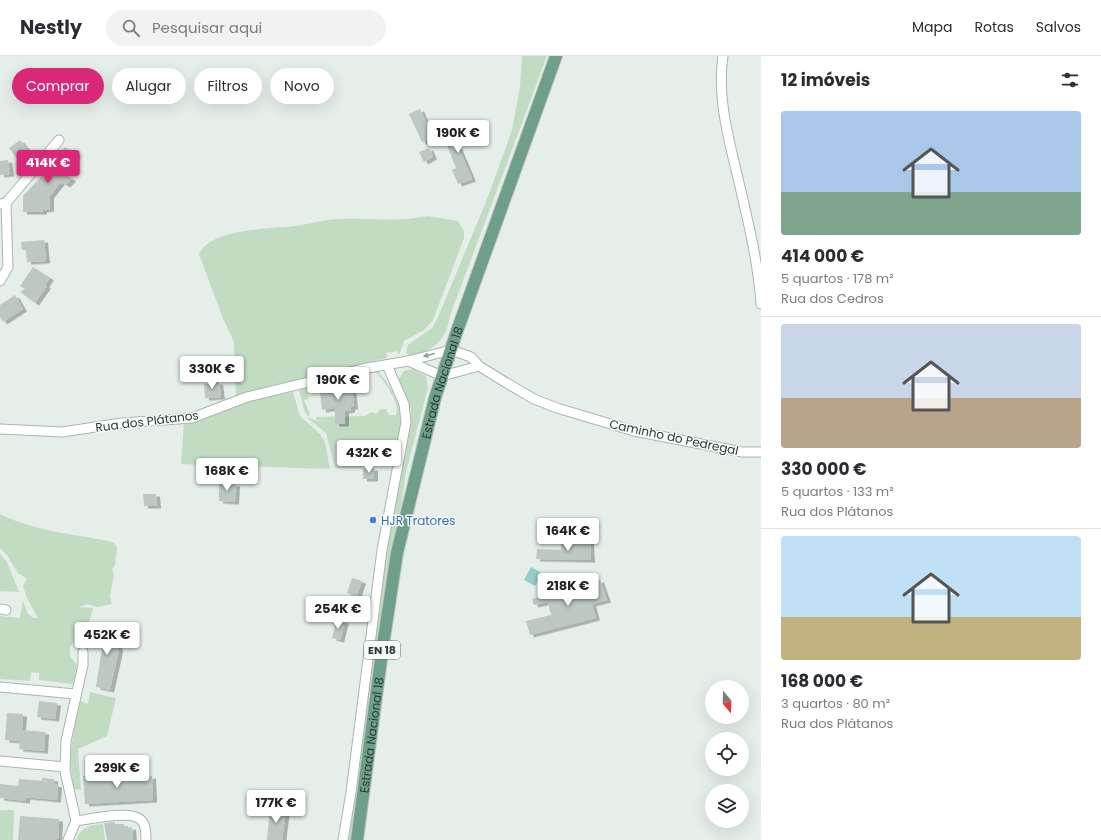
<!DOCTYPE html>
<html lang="pt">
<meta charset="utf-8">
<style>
:root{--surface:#fff;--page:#f2f2f3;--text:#2b2b33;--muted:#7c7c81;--line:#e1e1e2;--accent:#db2777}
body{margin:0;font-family:Poppins,sans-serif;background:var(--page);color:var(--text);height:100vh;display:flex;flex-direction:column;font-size:15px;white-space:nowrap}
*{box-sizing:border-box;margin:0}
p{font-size:13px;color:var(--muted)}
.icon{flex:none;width:22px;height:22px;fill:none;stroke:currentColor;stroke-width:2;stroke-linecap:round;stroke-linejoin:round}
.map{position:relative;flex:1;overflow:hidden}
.sheet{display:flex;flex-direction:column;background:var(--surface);width:340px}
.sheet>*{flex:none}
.top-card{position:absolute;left:12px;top:12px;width:380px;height:36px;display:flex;gap:8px}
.needle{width:26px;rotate:161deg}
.buttons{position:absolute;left:705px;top:624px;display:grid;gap:8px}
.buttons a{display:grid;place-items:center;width:44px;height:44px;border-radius:50%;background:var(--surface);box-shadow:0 4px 16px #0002;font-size:20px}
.price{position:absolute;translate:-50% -34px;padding:0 9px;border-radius:4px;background:#fff;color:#222;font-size:13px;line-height:26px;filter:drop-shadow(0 1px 2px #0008)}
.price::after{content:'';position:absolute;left:50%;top:24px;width:12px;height:9px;margin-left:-6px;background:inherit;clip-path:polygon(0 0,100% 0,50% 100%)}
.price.current{background:var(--accent);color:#fff}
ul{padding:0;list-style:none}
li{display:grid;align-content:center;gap:8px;height:212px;padding:0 20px}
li+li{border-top:1px solid var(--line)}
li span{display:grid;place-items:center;height:124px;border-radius:4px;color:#555}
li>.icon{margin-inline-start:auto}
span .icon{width:72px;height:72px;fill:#fffc;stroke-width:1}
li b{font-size:17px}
h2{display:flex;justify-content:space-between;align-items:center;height:48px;padding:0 20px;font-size:17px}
.tag{padding:0 14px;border-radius:18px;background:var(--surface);box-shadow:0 4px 16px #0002;font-size:14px;line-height:36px}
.tag.current{background:var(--accent);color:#fff}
header{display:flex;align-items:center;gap:24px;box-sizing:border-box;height:56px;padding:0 20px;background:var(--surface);border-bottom:1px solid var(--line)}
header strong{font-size:19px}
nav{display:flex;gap:22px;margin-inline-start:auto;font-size:14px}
.search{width:280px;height:36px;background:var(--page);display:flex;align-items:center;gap:10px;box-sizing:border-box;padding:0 14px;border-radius:22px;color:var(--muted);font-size:15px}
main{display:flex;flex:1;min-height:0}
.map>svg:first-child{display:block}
</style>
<header>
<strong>Nestly</strong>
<div class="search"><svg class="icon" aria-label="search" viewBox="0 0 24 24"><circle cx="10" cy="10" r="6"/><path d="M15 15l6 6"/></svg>Pesquisar aqui</div>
<nav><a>Mapa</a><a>Rotas</a><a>Salvos</a></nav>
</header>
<main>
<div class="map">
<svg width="761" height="784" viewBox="0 0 761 784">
<defs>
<filter id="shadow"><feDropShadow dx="4" dy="2.5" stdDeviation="0" flood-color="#0004"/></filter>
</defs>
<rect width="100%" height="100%" fill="#e6eee9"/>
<g fill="#c1dcc3">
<path d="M522,0H547L450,260C446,285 434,294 411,300L406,297L408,289L432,272L438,261L488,141L512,74L520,31Z"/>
<path d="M427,160L458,165L464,175V182L433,264L424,274L404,285L399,299L397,295L386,297L387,302L253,335L236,341L234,286L222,260L199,198C211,172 270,173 295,170C311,168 326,163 342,163C371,162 400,166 427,160Z"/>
<path d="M412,313L426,320L428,332L406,416L355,784H348L355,747L387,494L411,365V354L399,323L404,315Z"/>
<path d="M377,314C389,327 400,346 401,364H385H402L394,407L357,412H335L326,377L306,361L317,365L334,364H316V361L365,360L372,356L376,358L381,353H386L389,359H396C401,348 385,327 378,318L371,315Z"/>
<path d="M336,324L306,333L309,343L304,344L310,358L308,361L304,354L299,334Z"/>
<path d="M293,336L300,360L320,378L325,386L330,413L181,408L184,366C205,364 222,353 242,347C259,342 276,339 293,336Z"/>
<path d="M0,458C36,476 75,478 113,486L117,491L115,509L112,513L114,518L110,541L112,548L97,551L87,548L79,551L93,552L84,584H76L70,590V600L77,609L73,628L39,624V617L31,616L30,625L0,623V560L20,562L23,545L28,558L33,562H38L27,542L23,530L27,523L18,517L7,499L0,492Z"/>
<path d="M0,498L7,506L19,536L0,535Z"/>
<path d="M90,636L116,642L107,680L78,693L81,734L74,733C67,700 73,677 80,645L88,648Z"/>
<path d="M0,754H14L13,784H0Z"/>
<path d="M103,768L105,784H76C81,771 90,769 103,768Z"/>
</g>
<path fill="#94cdca" d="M531,511L542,517L535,530L524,524Z"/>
<g fill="#bcc8c1" filter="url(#shadow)">
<path d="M420,53L433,81L422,86L409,58Z"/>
<path d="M466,70L471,82L457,88L472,123L458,128L452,114L456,112L443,80Z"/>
<path d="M20,84L31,98L22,105L19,102L17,103L9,92Z"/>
<path d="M65,91L77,99L63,117L72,123L66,129L61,126L50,140V153L43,154V156H23V140L42,120L44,122L56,105L54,104Z"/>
<path d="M429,92L433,101L424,106L419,96Z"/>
<path d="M8,104L10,118L0,119V105Z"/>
<path d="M44,184L46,205L27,206L26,194H22L21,186Z"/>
<path d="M33,211L50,222L45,229L47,230L35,247L20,236L25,233L20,230Z"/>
<path d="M15,239L23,253L3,266L0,261V249Z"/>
<path d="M343,325L352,329L354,351H351V354L345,355V368H335V352L322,354L320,336L335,332V329Z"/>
<path d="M219,326L221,341L205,342L204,328Z"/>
<path d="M374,412V423H363V413Z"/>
<path d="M219,427L236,428L235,446L219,445Z"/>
<path d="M143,438H156L157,450H144Z"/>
<path d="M561,485H590L591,504L536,503L537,493L561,494Z"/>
<path d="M352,522L362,525L357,540L347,537Z"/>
<path d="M600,524L607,544L592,548L596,562L530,579L526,565L551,559L548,546L534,549L532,543Z"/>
<path d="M337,563L345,565L340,584L332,582Z"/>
<path d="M104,567L112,574L117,583L119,594L110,634L96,631L102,592L94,579Z"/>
<path d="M39,645L57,647L55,663L37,661Z"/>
<path d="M7,657L23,658L22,674L45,676L44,695L19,693L20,685L5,684Z"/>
<path d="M101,719V721L130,720V723L152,720L153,744L85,748L83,720Z"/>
<path d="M42,722L54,723V728L58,729L57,744L26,741V745L0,742V728L18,730L19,723L42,725Z"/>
<path d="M270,751L286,753L282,784H267Z"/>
<path d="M20,760L59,763L58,783L18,784Z"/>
<path d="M115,766V768H124V771L127,770V772L132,771L133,784H107L104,767Z"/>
</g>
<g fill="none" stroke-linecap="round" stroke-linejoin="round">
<g stroke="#a9b6af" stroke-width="11">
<g id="minor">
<path d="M723,0C717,39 728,81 737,118C747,161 758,204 761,248"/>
<path d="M0,148L6,147L59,84"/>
<path d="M0,225L8,211L6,147"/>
<path d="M408,305L442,320L479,310"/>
<path d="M0,373L62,376L122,367L192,362L247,341L362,313L408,305L451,294L471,301L479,310L505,326L534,343L557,352L634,375L742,396H761"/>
<path d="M0,553L6,554"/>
<path d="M0,631L75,638"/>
<path d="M0,705L65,711"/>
<path d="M76,765C90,763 127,755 138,762C146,766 146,776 146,784"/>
<path d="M68,784L76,765L65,715L66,685L83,609V596"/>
<path d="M343,784L351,736L382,494L406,366L404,348L387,309"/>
</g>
</g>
<g stroke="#c2c9c6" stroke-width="14">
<g id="primary">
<path id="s1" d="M357,784L383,589L397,497L435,342L457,275L556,0"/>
</g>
</g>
<use href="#minor" stroke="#fff" stroke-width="9"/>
<use href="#primary" stroke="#6f9f89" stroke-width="12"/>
</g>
<defs><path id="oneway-solid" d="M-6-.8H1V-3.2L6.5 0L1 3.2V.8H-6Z"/></defs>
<use fill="#929e99" href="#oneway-solid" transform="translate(429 299) rotate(166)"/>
<circle fill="#3f7fe0" stroke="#f7faf8" stroke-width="1.5" cx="373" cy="464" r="4"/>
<g text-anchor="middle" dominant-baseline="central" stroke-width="3" stroke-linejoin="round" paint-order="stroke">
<rect fill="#f7faf8" stroke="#65766e" stroke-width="1" x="364" y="585" width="36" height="18" rx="3"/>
<g font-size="11" font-weight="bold" fill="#263e33">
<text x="382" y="594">EN 18</text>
</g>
<g font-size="12" fill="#263e33" stroke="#f7faf8">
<text stroke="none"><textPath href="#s1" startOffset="466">Estrada Nacional 18</textPath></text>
<text transform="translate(147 365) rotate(-7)">Rua dos Plátanos</text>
<text transform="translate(674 381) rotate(12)">Caminho do Pedregal</text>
<text stroke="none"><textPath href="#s1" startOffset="106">Estrada Nacional 18</textPath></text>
</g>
<g font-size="12" fill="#366cbe" stroke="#f7faf8" text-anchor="start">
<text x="381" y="464">HJR Tratores</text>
</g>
</g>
</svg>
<div class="buttons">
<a><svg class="needle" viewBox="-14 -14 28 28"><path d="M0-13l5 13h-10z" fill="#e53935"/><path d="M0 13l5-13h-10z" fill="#7c7c81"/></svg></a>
<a><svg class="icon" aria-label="locate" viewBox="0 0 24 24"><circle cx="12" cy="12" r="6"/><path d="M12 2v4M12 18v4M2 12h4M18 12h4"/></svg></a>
<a><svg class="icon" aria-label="layers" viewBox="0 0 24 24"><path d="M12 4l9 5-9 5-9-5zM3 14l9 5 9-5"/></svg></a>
</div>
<b class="price" style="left:458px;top:98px">190K €</b>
<b class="price current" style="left:48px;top:128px">414K €</b>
<b class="price" style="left:212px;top:334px">330K €</b>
<b class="price" style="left:338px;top:345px">190K €</b>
<b class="price" style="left:369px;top:418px">432K €</b>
<b class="price" style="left:227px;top:436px">168K €</b>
<b class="price" style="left:568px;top:496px">164K €</b>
<b class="price" style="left:568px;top:551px">218K €</b>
<b class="price" style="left:338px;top:574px">254K €</b>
<b class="price" style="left:107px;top:600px">452K €</b>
<b class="price" style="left:117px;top:733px">299K €</b>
<b class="price" style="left:276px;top:768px">177K €</b>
<div class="top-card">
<a class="tag current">Comprar</a>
<a class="tag">Alugar</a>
<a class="tag">Filtros</a>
<a class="tag">Novo</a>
</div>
</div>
<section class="sheet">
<h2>12 imóveis<svg class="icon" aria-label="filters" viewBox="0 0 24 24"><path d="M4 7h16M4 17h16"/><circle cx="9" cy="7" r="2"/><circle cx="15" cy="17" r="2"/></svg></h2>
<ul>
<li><span style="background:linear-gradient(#a9c7e8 65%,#7fa58c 0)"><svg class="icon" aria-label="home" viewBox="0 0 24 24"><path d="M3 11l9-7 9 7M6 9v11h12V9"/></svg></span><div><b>414 000 €</b><p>5 quartos · 178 m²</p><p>Rua dos Cedros</p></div></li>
<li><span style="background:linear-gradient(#c9d6e8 60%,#b9a48a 0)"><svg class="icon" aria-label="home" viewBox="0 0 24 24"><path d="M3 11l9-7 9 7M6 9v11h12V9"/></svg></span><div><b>330 000 €</b><p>5 quartos · 133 m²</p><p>Rua dos Plátanos</p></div></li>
<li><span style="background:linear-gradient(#bfe0f5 65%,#c2b280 0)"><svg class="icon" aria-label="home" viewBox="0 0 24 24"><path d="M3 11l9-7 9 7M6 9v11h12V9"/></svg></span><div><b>168 000 €</b><p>3 quartos · 80 m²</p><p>Rua dos Plátanos</p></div></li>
</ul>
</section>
</main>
